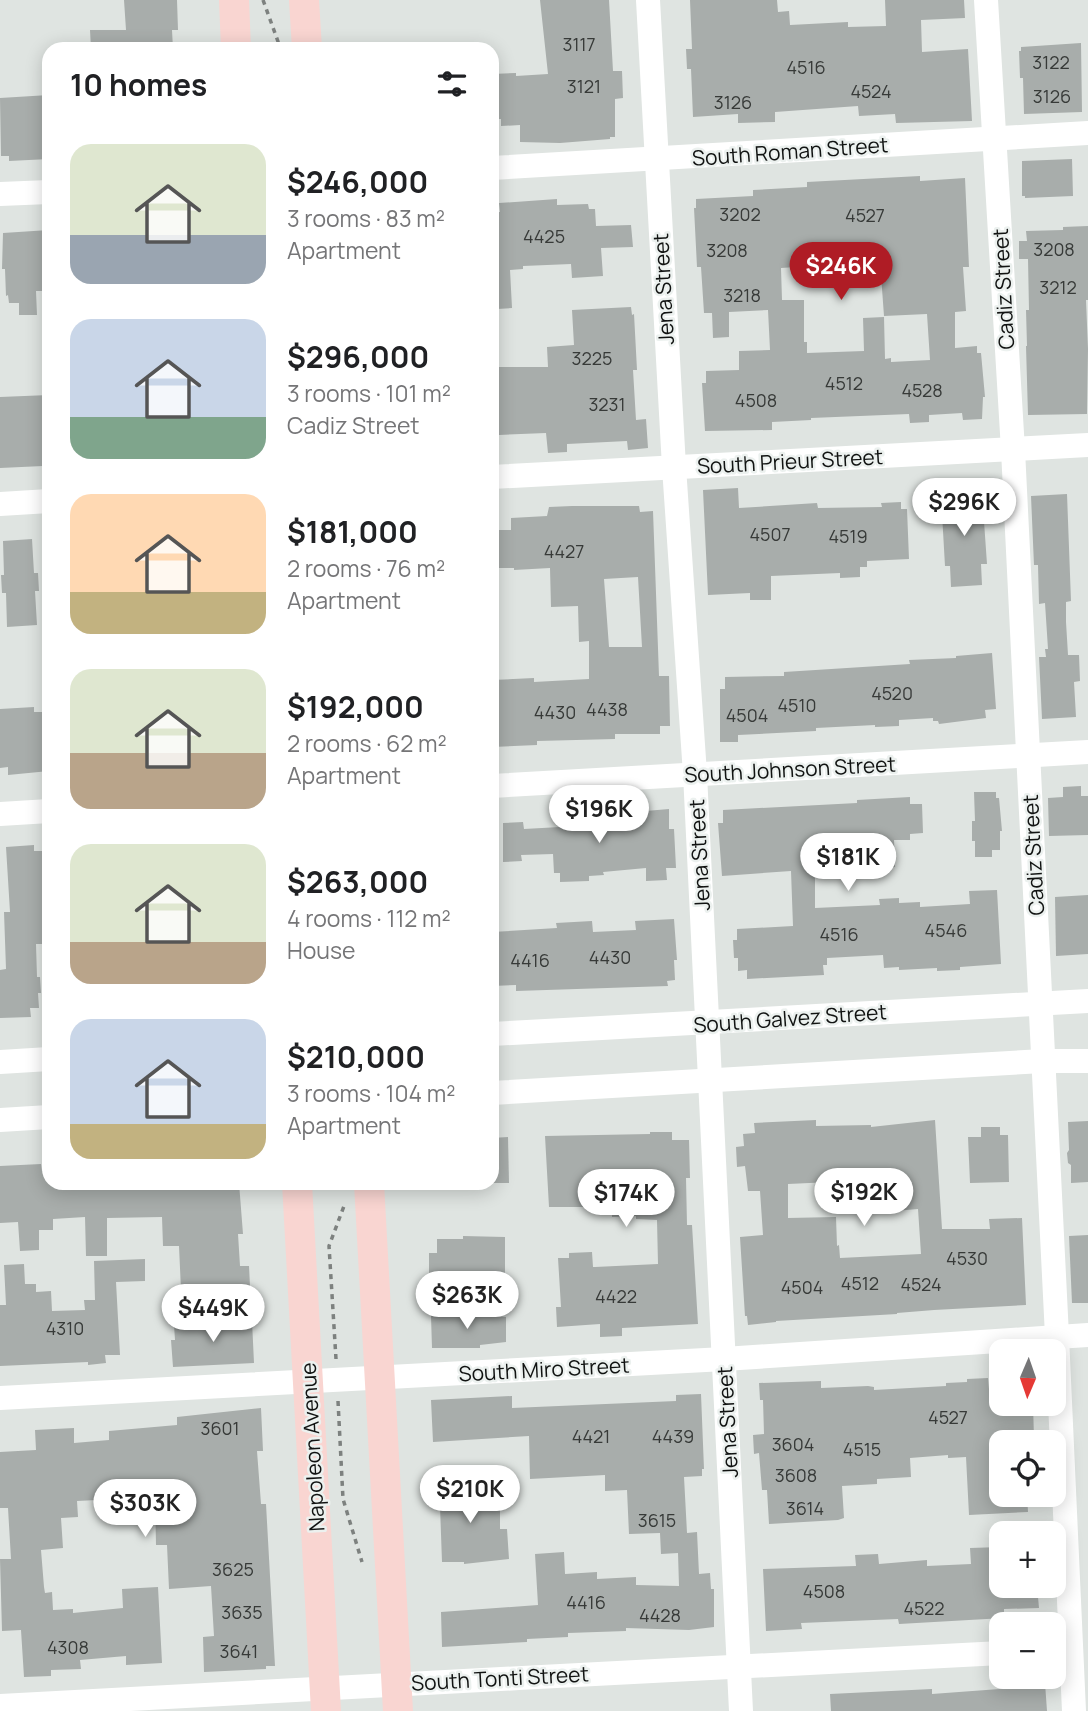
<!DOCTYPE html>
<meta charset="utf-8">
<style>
:root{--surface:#fff;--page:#f6f6f6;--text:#202124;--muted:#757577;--accent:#af1c25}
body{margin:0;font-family:Manrope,sans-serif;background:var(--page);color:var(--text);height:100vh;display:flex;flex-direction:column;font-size:26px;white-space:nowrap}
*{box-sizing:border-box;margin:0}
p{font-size:23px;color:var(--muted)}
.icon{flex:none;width:38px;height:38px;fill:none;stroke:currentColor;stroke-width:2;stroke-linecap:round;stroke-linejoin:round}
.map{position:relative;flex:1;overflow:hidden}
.panel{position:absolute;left:42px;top:42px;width:457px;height:1148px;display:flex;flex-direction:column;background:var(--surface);border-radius:21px;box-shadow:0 4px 18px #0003}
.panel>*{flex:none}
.needle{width:46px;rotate:182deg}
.controls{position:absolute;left:989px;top:1339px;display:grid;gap:14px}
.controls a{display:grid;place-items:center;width:77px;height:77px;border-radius:14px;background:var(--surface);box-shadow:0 4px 18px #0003;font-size:35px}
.price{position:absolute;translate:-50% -60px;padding:0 16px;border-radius:24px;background:#fff;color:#222;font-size:23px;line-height:46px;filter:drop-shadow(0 2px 4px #0008)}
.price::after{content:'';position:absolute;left:50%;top:42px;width:21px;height:16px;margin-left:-10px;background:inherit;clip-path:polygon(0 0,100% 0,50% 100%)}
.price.current{background:var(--accent);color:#fff}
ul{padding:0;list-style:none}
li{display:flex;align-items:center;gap:21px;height:175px;padding:0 28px}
li span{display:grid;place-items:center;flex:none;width:196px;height:140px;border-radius:21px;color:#555}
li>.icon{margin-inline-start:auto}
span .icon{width:84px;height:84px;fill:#fffc;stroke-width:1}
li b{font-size:30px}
h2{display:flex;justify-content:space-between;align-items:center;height:84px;padding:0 28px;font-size:30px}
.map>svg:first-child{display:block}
</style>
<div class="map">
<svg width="1088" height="1711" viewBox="0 0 1088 1711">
<rect width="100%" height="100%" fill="#dfe4e1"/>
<g fill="#a8adab" fill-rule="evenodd">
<path d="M124,0H177L178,30H172L173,49H91L90,30H126Z"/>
<path d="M540,0H609L613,71H622L623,98L615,99V137H610V139L560,143L520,142V125L501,126V119H494L492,74L516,73V76L548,74Z"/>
<path d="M690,0H777L778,12L789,11L790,25L848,22V27L886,26L885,0H964L965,18L921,20L922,52L968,49L972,121L896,123L895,114L859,116L858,106L775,112V122L738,123V114L693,117L691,69H687L686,49H692Z"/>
<path d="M1081,43L1082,112L1024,114L1023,78H1020L1019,51H1021V47Z"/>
<path d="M49,95V159L9,161V156H1L0,98Z"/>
<path d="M1072,159L1073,196L1025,198V196H1022V161Z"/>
<path d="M920,176V181L965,178L969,267H963L966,311L955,312V348L977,346V353H981L985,397H983L982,419L963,420L962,413L929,415V422L910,423L909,414L811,418V420L772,422V430L705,431L702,383H706V371L739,370V351L770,350L768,310L729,312V337L713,338L712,313H704L701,267H697L694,208H696V199L753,196V190L807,187V182ZM855,261L856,274L878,273V276L881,275L884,316L927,314L930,360L891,362V358L885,359L884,317L863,318L864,351L807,353V342H804V300H782L781,268L796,267V264Z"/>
<path d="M557,199V205L588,204L589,209H595L596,226L631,225L633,247L601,248L603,276L572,278L571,264L523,266V269L510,270L512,308L497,309L492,212H500L499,203Z"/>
<path d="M1088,226V300H1086L1088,349L1087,414L1028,415L1026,346H1027L1026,310H1029L1028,259H1019V241H1027L1026,231L1063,230V227Z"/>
<path d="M49,230V291H36L37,315H19V303H9L8,295L6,296L5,269H2L3,233Z"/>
<path d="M631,307L632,315L634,314L637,370H633L636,420L646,419L648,448L628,450L627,441L567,444V452L548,453L546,433L499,435L498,412H492V367H548L547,347L574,345L572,310Z"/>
<path d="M49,395V460H43V466L0,468V397Z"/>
<path d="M738,488L739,508L817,503L818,508L882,507L881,503L901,502V509H907L909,559L867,561V567H860V577L840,578V573L771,576V600H750V593L708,595L703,490Z"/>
<path d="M982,493L987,564H981L982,585L951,587L950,566H945L941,496Z"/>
<path d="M1067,494L1071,601L1066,602V622L1068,655H1079L1080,681L1074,682L1076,717L1042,719L1039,657H1046L1045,649H1048L1045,603L1039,604L1038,565H1034L1031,496Z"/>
<path d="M572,506H639L640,512L653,511L659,676H669L670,726H660V734H615V739L537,741V745L492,747V680L534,678V682L589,679V641L579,642L578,606L551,607L550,568L514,570V568H497L496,530H511V518L547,516L549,507ZM638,577L642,647H609L604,579Z"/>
<path d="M32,539L34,573H38L39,591H35L37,625L7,627L6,593H2L1,575H4L3,541Z"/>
<path d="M992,653L996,709L985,710L986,718L939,724L938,721H933V718L899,720V726L875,727V725L816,728V731L738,735V742H720V689H725V677L784,676V672L910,664L909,660L956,658V656Z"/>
<path d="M34,707V712H49V771L8,775V767L0,768V709Z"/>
<path d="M1081,786V796H1088V835L1049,836L1048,798L1063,797V787Z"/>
<path d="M974,792H996V798H999L1002,831H1000V850H992V857H975V841H972V821H975Z"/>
<path d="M910,797V804H922L923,833L910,834V840H894L895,867L815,872V908L880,905L879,899L899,898V903L920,902V907L970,904L969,891L997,890L1001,964L960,967V970L937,971V968L899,970V967L884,968L883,955L827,958V965H823L824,975L747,979V970L738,971V958H734L733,940H737V929L793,926L791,871L722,876L718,823H723V810L857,803V800Z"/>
<path d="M669,809V829H674L676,868H666L667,880L646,881V868L603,872L604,875L589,876V881L560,882V873H554L553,854L521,855L522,861L503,862V823L523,822L524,829L560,827V819L599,818V815Z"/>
<path d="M34,845V851H49V944H36L37,977H40L41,993H38L39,1008H30L31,1017L0,1018V970L6,969L4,912H10L6,847Z"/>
<path d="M1088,895V954L1056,956L1055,897Z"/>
<path d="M674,919L677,960H674L675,980L667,981L668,986L516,991V985L492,986V932L557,928L556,923L592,921L593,932L636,930L635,921Z"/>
<path d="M816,1120V1126L871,1125V1127L935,1120L942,1229H990L989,1219L1022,1218L1026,1305L934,1310L897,1313V1314L776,1321V1322L748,1325L747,1316H745L740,1237L763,1235L760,1191H748L745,1166L737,1167L736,1147L744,1146L743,1134L755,1133L754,1123ZM831,1182V1191L881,1190L883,1212L918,1209L921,1254L840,1258L839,1245L837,1246L836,1217L788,1218V1184Z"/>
<path d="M1088,1121V1182L1071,1183V1165L1068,1163L1067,1153L1069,1150L1068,1122Z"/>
<path d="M981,1127H1000V1135H1008L1009,1182L970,1183L968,1137H981Z"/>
<path d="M650,1132H672V1140H689L690,1178H686L687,1225H692L698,1324L622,1328V1336L600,1337V1324L557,1327L556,1307H561L558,1258H569V1253L592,1252L593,1267H595L658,1264L657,1220L636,1219V1216L612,1217V1207H549L545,1136L650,1134Z"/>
<path d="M508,1137L509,1183H492V1138Z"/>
<path d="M41,1164L42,1171L49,1170V1183H239L243,1234H238L240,1266H249L250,1286L181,1290L179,1246H163L162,1217L107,1218V1256H86L85,1217L53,1219V1230H39V1250L20,1251L18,1222L0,1223V1166Z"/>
<path d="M1088,1235V1303H1072L1069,1236Z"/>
<path d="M463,1236L505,1237V1276L474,1277V1281L429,1280V1253H437V1239H463Z"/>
<path d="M145,1259V1281L116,1282L120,1355H105L106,1363L88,1365V1362L0,1366V1305H6L4,1265L24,1264L25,1284H36V1292L51,1291L52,1311L85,1310L84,1300H95L94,1261Z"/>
<path d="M480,1315L506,1317V1342L480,1345V1348H432L431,1316Z"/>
<path d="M252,1321L254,1363L173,1367L171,1340H175L174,1325Z"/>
<path d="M988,1378L989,1389H1001V1404H1033L1034,1438L991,1440L994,1484L1001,1483V1494H1027L1028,1512L969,1515L966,1457L948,1458V1455L910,1458L911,1477L877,1479V1484L842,1486L844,1518L838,1520L769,1524L767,1490H762L759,1453L754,1454L753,1435L764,1434L763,1400H760L759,1383L821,1381V1388L868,1386L874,1387V1390L946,1386V1383L967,1382V1379Z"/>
<path d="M701,1394L704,1469H702V1476L684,1477L687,1533L697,1532L699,1574L710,1573L711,1589H714V1627L689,1630L626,1628V1631L568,1633V1637L527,1639V1642L442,1647L441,1612L538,1605L535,1554L564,1552L565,1574L597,1572V1579L636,1577V1585L679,1586L678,1553L661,1554L660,1533L629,1534L627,1490L605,1491V1475L530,1479L529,1436L433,1442L431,1400L512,1396V1408L676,1401V1395Z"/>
<path d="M261,1408L263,1451H257L261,1504H266L275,1666H266V1669L204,1672L203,1637L214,1636L211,1586L169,1589L167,1545H156L155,1497L77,1501L78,1517L61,1518L63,1548L41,1550L44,1587L45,1593L52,1592L53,1610L73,1609V1613L123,1608L122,1589L158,1587L162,1663L126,1665V1656L80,1660L81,1669L51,1670V1676L24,1677L21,1630L2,1631L0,1559H11L8,1508H0V1452L36,1450L35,1430L74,1428V1443L109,1440V1431L177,1425V1417Z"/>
<path d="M463,1485L492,1487V1501H500V1529H507L509,1559L464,1564V1562H442L440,1506H428V1489H463Z"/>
<path d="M1001,1547V1586H1037L1039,1608L1004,1609V1618L899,1624L898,1619L801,1623L802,1629L766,1631L763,1569L856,1566L855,1555L878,1554L879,1564L927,1560V1566L971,1564L970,1548Z"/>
<path d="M1045,1683L1047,1711H831L830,1694L932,1689V1694L1013,1688V1685Z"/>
</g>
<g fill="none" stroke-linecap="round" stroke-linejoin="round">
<g stroke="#7d817f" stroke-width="3.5" stroke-dasharray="5 5" stroke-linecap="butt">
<path d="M263,0L280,47"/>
<path d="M336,1359L329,1246L344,1206"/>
<path d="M338,1401L343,1499L362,1562"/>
</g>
<g stroke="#fff" stroke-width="24">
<path d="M648,0L674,467L695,774L741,1711"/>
<path d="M986,0L1013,450L1057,1336L1074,1711"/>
<path d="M492,168L1088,133"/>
<path d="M0,194L49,192"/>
<path d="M492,477L1088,445"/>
<path d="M0,504L49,501"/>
<path d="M492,786L1088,752"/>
<path d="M0,814L49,811"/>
<path d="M492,1034L1088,1001"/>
<path d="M0,1062L49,1059"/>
<path d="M492,1093L1043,1061H1088"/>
<path d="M0,1120L49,1117"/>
<path d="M0,1398L724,1359L1088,1335"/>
<path d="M0,1706C334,1690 667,1668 1001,1653"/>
</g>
<g stroke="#f9d5d1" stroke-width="30">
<path d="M234,0L236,49"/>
<path d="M304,0L307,49"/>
<path d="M297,1183L326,1711"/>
<path d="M369,1183L398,1711"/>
</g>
</g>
<g text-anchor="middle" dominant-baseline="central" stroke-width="5" stroke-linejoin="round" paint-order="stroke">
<g font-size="18" fill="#373a38">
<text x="579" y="44">3117</text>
<text x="1051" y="62">3122</text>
<text x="806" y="67">4516</text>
<text x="584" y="86">3121</text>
<text x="871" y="91">4524</text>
<text x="1052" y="96">3126</text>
<text x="733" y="102">3126</text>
<text x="740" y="214">3202</text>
<text x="865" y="215">4527</text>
<text x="544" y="236">4425</text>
<text x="1054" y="249">3208</text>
<text x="727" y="250">3208</text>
<text x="1058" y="287">3212</text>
<text x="742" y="295">3218</text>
<text x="592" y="358">3225</text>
<text x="844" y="383">4512</text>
<text x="922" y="390">4528</text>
<text x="756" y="400">4508</text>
<text x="607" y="404">3231</text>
<text x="770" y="534">4507</text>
<text x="848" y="536">4519</text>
<text x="564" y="551">4427</text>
<text x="892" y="693">4520</text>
<text x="797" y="705">4510</text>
<text x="607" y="709">4438</text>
<text x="555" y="712">4430</text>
<text x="747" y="715">4504</text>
<text x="946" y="930">4546</text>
<text x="839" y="934">4516</text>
<text x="610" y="957">4430</text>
<text x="530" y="960">4416</text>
<text x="967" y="1258">4530</text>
<text x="860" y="1283">4512</text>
<text x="921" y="1284">4524</text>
<text x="802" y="1287">4504</text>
<text x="616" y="1296">4422</text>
<text x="65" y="1328">4310</text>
<text x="948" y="1417">4527</text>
<text x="220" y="1428">3601</text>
<text x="591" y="1436">4421</text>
<text x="673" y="1436">4439</text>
<text x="793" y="1444">3604</text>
<text x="862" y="1449">4515</text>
<text x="796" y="1475">3608</text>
<text x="805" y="1508">3614</text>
<text x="657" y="1520">3615</text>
<text x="233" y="1569">3625</text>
<text x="824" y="1591">4508</text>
<text x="586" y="1602">4416</text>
<text x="924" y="1608">4522</text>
<text x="242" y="1612">3635</text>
<text x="660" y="1615">4428</text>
<text x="68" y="1647">4308</text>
<text x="239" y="1651">3641</text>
</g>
<g font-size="21" fill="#111312" stroke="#ecf1ef">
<text transform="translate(790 151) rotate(-4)">South Roman Street</text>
<text transform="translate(663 289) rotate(-93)">Jena Street</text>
<text transform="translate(1003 289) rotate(-93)">Cadiz Street</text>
<text transform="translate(790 461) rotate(-3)">South Prieur Street</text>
<text transform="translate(790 769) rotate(-3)">South Johnson Street</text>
<text transform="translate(699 855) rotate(-93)">Jena Street</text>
<text transform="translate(1033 855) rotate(-93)">Cadiz Street</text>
<text transform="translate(790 1018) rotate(-4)">South Galvez Street</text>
<text transform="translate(544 1369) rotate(-3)">South Miro Street</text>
<text transform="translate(727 1422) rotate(-93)">Jena Street</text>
<text transform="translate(312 1447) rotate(-93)">Napoleon Avenue</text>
<text transform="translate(500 1678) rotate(-3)">South Tonti Street</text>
</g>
</g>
</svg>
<div class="controls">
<a><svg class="needle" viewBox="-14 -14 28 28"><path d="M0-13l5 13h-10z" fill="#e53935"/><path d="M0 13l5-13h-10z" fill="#757577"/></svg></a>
<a><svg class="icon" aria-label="locate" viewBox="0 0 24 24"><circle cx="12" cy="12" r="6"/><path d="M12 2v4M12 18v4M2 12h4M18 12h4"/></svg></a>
<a>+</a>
<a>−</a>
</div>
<b class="price current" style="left:841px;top:302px">$246K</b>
<b class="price" style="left:964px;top:538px">$296K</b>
<b class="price" style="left:599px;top:845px">$196K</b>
<b class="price" style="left:848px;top:893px">$181K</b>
<b class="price" style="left:864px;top:1228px">$192K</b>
<b class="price" style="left:626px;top:1229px">$174K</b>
<b class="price" style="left:467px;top:1331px">$263K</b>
<b class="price" style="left:213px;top:1344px">$449K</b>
<b class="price" style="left:470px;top:1525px">$210K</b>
<b class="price" style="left:145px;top:1539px">$303K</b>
<section class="panel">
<h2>10 homes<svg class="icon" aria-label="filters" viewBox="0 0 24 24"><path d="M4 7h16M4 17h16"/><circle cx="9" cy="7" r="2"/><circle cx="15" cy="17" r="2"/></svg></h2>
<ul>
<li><span style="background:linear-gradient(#dfe7d0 65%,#9aa5b1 0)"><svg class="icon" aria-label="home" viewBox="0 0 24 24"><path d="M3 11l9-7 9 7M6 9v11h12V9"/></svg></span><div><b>$246,000</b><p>3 rooms · 83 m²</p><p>Apartment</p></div></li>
<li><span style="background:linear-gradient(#c9d6e8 70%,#7fa58c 0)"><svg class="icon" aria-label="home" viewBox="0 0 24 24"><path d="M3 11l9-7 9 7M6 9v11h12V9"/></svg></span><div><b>$296,000</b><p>3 rooms · 101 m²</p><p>Cadiz Street</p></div></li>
<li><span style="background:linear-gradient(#ffd9b3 70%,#c2b280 0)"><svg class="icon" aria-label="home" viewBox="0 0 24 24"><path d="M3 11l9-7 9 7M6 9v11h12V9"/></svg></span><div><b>$181,000</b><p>2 rooms · 76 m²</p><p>Apartment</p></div></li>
<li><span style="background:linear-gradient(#dfe7d0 60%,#b9a48a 0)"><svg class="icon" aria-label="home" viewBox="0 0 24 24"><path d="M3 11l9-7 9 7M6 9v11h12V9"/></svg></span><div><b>$192,000</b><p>2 rooms · 62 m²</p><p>Apartment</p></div></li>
<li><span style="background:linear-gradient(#dfe7d0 70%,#b9a48a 0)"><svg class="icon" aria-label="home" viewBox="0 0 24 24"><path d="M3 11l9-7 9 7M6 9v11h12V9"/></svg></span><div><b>$263,000</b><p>4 rooms · 112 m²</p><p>House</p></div></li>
<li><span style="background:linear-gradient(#c9d6e8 75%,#c2b280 0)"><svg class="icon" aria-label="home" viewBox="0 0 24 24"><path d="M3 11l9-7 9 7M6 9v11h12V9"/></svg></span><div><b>$210,000</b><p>3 rooms · 104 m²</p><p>Apartment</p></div></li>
</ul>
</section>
</div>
